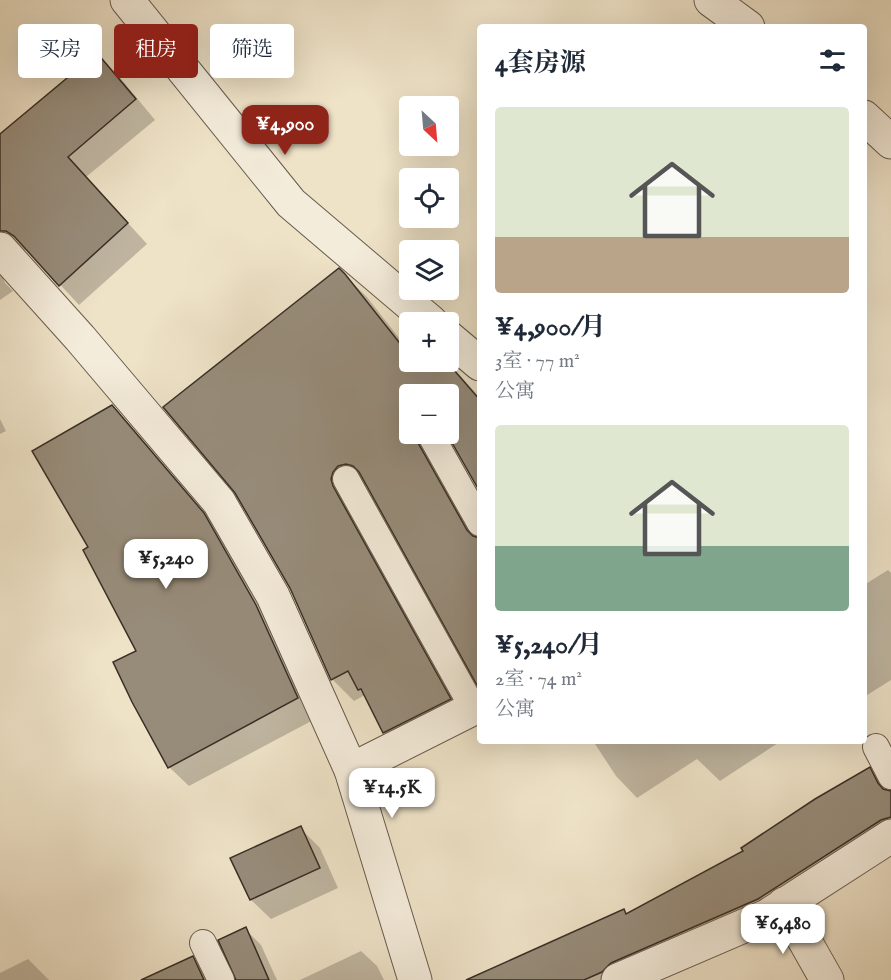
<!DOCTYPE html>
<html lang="zh">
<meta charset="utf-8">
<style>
:root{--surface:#fff;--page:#f6f6f7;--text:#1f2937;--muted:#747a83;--accent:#8f2418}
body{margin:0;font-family:"IM FELL English","Noto Serif SC",serif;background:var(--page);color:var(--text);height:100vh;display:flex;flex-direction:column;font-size:22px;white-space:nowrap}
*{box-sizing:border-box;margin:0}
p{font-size:20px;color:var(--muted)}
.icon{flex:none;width:33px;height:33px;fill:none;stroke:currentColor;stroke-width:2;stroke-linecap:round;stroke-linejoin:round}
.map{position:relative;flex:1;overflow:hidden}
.sheet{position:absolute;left:477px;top:24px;width:390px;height:720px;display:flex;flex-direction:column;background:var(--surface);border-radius:6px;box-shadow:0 6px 24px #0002}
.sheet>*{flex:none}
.hud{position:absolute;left:18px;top:24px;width:369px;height:54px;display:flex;gap:12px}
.needle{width:39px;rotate:154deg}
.controls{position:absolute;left:399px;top:96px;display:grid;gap:12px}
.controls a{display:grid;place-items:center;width:60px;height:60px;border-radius:6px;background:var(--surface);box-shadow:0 6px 24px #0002;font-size:30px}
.price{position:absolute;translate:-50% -51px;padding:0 14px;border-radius:12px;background:#fff;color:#222;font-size:20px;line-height:39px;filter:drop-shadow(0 2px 3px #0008)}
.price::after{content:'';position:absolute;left:50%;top:36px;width:18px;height:14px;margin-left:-9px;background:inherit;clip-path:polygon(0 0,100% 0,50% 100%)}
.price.selected{background:var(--accent);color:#fff}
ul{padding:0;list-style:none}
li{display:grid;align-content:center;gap:12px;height:318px;padding:0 18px}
li span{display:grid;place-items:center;height:186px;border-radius:6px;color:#555}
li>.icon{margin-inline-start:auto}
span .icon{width:108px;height:108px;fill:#fffc;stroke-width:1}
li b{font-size:26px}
h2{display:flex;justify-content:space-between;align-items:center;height:72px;padding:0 18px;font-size:26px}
.chip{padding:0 21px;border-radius:6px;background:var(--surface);box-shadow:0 6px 24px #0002;font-size:21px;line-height:54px}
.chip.selected{background:var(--accent);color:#fff}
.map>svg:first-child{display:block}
</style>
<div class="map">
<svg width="891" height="980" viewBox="0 0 891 980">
<rect width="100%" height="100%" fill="#eee2c7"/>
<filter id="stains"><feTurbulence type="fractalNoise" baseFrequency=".00333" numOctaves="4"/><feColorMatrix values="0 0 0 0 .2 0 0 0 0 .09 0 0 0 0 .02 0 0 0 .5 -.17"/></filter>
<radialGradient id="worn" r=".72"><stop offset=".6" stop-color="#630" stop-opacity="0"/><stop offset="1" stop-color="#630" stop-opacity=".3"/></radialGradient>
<g fill="#0003" fill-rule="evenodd">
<path d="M97,55L117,74L155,120L86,177L147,244L79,305L31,253L26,250H16L1,273L5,283L13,291L0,300V136Z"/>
<path d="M344,275L367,297L410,352V362H448L480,398V489L453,440L444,443L438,464L480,539V686L368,485L360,488L471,721L406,754L384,732L365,695L354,701L332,679L291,588ZM410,394H448V434H410Z"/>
<path d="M112,406L131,426L223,534L317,718L189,786L169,767L138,652L90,548Z"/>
<path d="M0,419L6,431L0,434Z"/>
<path d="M888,570L891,573V680L864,697V585Z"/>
<path d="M593,741H781L720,781L697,759L637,798L616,776Z"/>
<path d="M869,769L891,792V846L635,980H472L623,910L627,915L745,851Z"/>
<path d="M300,828L320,848L338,888L271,919L251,900L232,859Z"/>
<path d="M245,929L261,945L277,980H237Z"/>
<path d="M361,951L377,966L384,980H300Z"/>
<path d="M192,958L208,974L212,980H176Z"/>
<path d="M28,959L49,980H0V973Z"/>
</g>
<g fill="#978c7a" stroke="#392e26" stroke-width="1.5">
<path d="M97,53L136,99L68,157L128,223L59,286L14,236L6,231H0V134Z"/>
<path d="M339,268L345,274L410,356V362H447L480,400V492L447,434H448V394H410V434H415L417,441L467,530L473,536L480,538V686L478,687L359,472L353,466L346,464L338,466L333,472L331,479L333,486L451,699L383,733L361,689L358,690L348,671L331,680L290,588L235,493L163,407Z"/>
<path d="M112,405L204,513L256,605L298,698L168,768L132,702L113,662L136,651L83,550L88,547L32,451Z"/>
<path d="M870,767L878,783L883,789L891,791V817L881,820L758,899L611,963L602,972L584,980H466L624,909L626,914L743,851L741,848L815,799Z"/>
<path d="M301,826L320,868L250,900L230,858Z"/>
<path d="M246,927L269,980H236L218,940Z"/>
<path d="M193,956L204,980H141Z"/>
</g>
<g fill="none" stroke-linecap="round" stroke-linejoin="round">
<g stroke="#665b4e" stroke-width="28">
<g id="service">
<path d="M430,434L480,523"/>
<path d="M346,479L473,708"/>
<path d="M876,747L891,776"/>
<path d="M203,943L221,980"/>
</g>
</g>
<g stroke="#665b4e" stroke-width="35">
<g id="minor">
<path d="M127,0L291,203L431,322"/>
<path d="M711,0L748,27"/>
<path d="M864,117L891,142"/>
<path d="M0,249L80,338L219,502L273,596L351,770"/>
<path d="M448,337L480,364"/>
<path d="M784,904L827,980"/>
<path d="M415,980L351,770L480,705"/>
<path d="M618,980L767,916L891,836"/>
</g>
</g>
<use href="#service" stroke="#f4ecdb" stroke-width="26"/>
<use href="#minor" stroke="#f4ecdb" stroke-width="33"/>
</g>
<rect width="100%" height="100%" filter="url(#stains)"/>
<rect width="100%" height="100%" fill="url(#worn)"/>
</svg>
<div class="controls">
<a><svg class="needle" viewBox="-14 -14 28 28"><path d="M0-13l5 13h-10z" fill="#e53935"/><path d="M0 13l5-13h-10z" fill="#747a83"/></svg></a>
<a><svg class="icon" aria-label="locate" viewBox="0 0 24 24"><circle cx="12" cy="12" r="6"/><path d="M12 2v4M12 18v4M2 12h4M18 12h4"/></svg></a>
<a><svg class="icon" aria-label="layers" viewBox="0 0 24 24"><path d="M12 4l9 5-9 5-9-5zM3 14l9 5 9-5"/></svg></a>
<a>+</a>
<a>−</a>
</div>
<b class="price selected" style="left:285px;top:156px">¥4,900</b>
<b class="price" style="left:166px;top:590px">¥5,240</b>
<b class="price" style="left:392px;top:819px">¥14.5K</b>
<b class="price" style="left:783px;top:955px">¥6,480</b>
<div class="hud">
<a class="chip">买房</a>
<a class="chip selected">租房</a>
<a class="chip">筛选</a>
</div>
<section class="sheet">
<h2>4套房源<svg class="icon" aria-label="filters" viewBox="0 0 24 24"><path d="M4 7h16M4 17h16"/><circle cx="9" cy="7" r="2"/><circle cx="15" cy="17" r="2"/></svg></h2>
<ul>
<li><span style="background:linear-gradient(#dfe7d0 70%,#b9a48a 0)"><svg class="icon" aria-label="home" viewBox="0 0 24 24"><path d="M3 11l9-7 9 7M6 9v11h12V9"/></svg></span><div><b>¥4,900/月</b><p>3室 · 77 m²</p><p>公寓</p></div></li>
<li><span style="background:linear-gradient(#dfe7d0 65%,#7fa58c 0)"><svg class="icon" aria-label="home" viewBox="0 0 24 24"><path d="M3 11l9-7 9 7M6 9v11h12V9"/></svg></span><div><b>¥5,240/月</b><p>2室 · 74 m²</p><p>公寓</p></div></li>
</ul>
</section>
</div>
